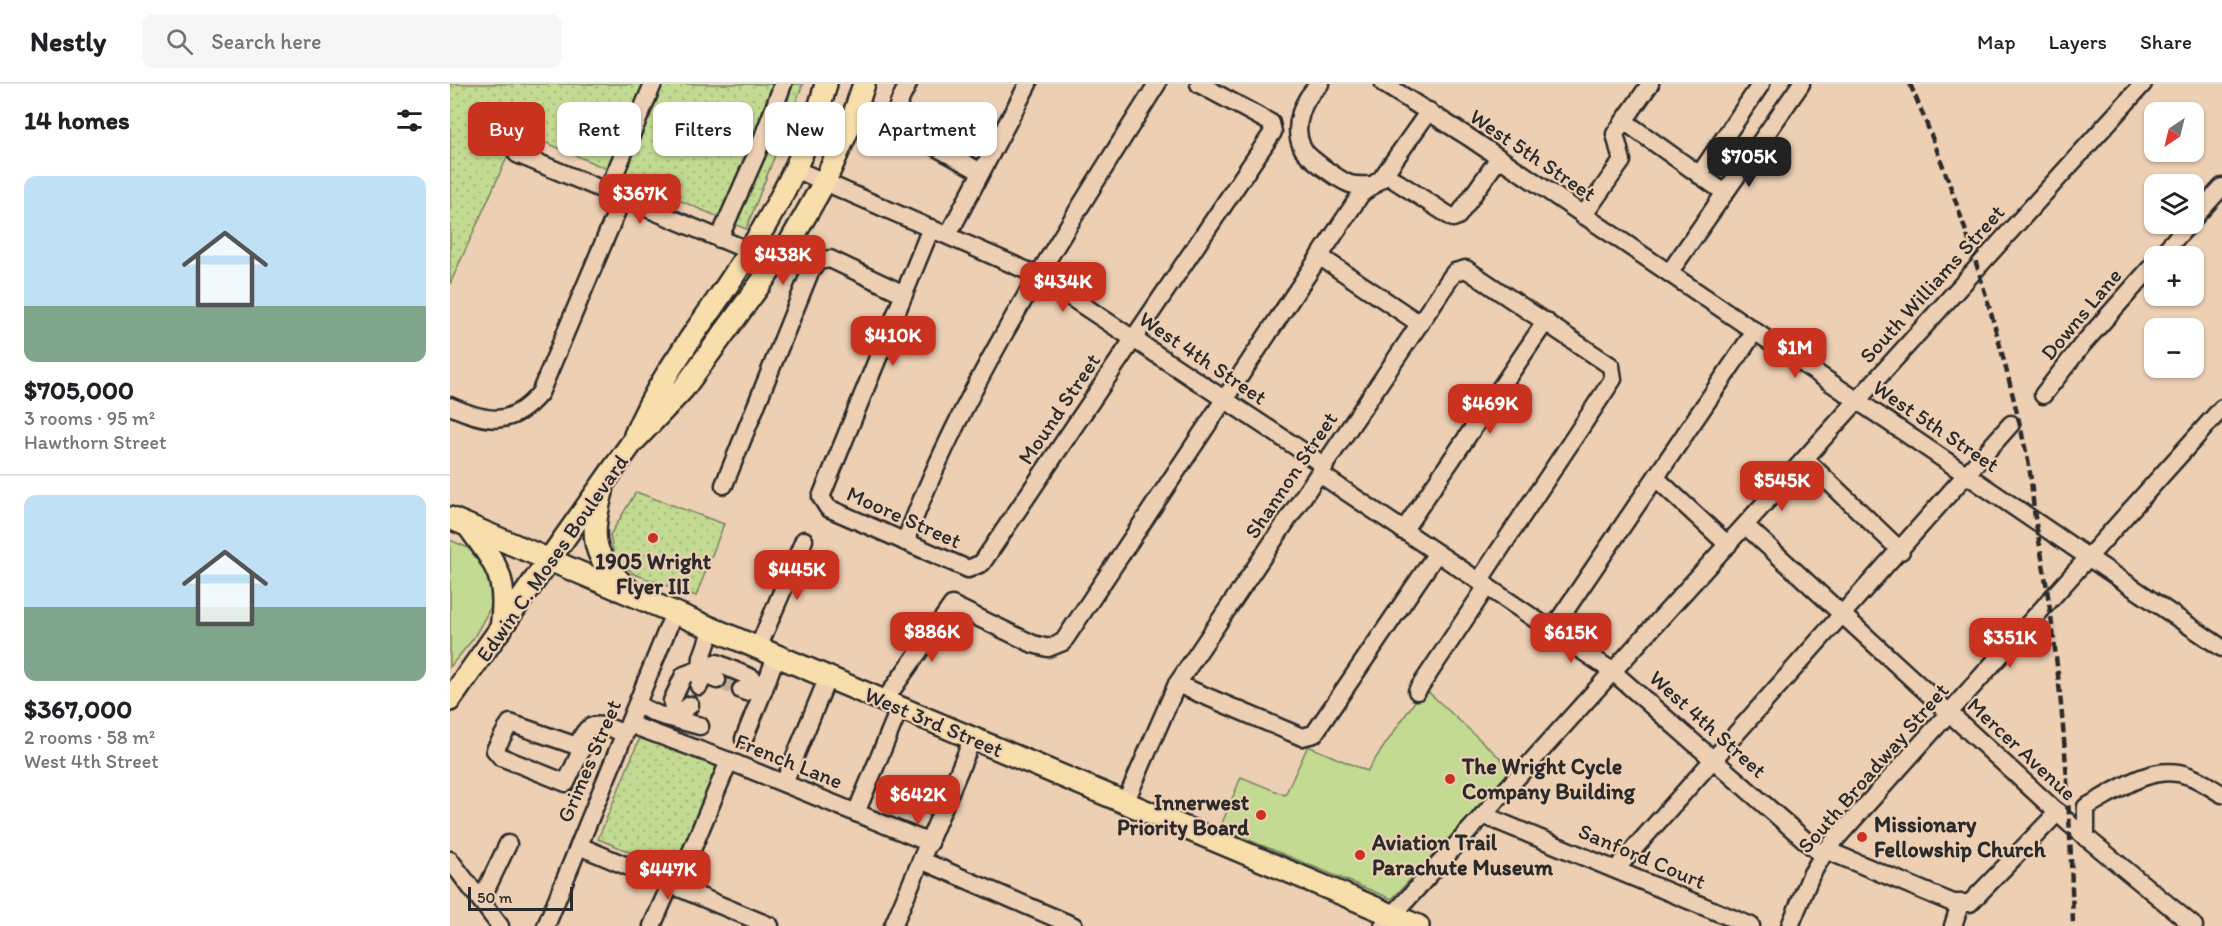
<!DOCTYPE html>
<meta charset="utf-8">
<style>
:root{--surface:#fff;--page:#f6f6f6;--text:#202124;--muted:#757577;--line:#e0e0e0;--accent:#c8321e}
body{margin:0;font-family:Itim,sans-serif;background:var(--page);color:var(--text);height:100vh;display:flex;flex-direction:column;font-size:22px;white-space:nowrap}
*{box-sizing:border-box;margin:0}
p{font-size:20px;color:var(--muted)}
.icon{flex:none;width:33px;height:33px;fill:none;stroke:currentColor;stroke-width:2;stroke-linecap:round;stroke-linejoin:round}
.map{position:relative;flex:1;overflow:hidden}
.side{display:flex;flex-direction:column;background:var(--surface);width:450px}
.side>*{flex:none}
.hud{position:absolute;left:18px;top:18px;width:570px;height:54px;display:flex;gap:12px}
.needle{width:39px;rotate:215deg}
.tools{position:absolute;left:1694px;top:18px;display:grid;gap:12px}
.tools a{display:grid;place-items:center;width:60px;height:60px;border-radius:12px;background:var(--surface);box-shadow:0 2px 4px #0004;font-size:30px}
.scale{position:absolute;left:18px;bottom:15px;width:105px;box-sizing:border-box;padding-left:6px;border:3px solid #2b2b2b;border-top:0;font-size:16px;line-height:21px;white-space:nowrap;color:#2b2b2b;-webkit-text-stroke:4px #edd0b4;paint-order:stroke}
.price{position:absolute;translate:-50% -51px;padding:0 14px;border-radius:12px;background:var(--accent);color:#fff;font-size:20px;line-height:39px;filter:drop-shadow(0 2px 3px #0008)}
.price::after{content:'';position:absolute;left:50%;top:36px;width:18px;height:14px;margin-left:-9px;background:inherit;clip-path:polygon(0 0,100% 0,50% 100%)}
.price.current{background:#222;color:#fff}
ul{padding:0;list-style:none}
li{display:grid;align-content:center;gap:12px;height:318px;padding:0 24px}
li+li{border-top:2px solid var(--line)}
li span{display:grid;place-items:center;height:186px;border-radius:12px;color:#555}
li>.icon{margin-inline-start:auto}
span .icon{width:108px;height:108px;fill:#fffc;stroke-width:1}
li b{font-size:26px}
h2{display:flex;justify-content:space-between;align-items:center;height:72px;padding:0 24px;font-size:26px}
.chip{padding:0 21px;border-radius:12px;background:var(--surface);box-shadow:0 2px 4px #0004;font-size:21px;line-height:54px}
.chip.current{background:var(--accent);color:#fff}
header{display:flex;align-items:center;gap:36px;box-sizing:border-box;height:84px;padding:0 30px;background:var(--surface);border-bottom:2px solid var(--line)}
header strong{font-size:28px}
nav{display:flex;gap:33px;margin-inline-start:auto;font-size:21px}
.search{width:420px;height:54px;background:var(--page);display:flex;align-items:center;gap:15px;box-sizing:border-box;padding:0 21px;border-radius:12px;color:var(--muted);font-size:22px}
main{display:flex;flex:1;min-height:0}
.map>svg:first-child{display:block}
</style>
<header>
<strong>Nestly</strong>
<div class="search"><svg class="icon" aria-label="search" viewBox="0 0 24 24"><circle cx="10" cy="10" r="6"/><path d="M15 15l6 6"/></svg>Search here</div>
<nav><a>Map</a><a>Layers</a><a>Share</a></nav>
</header>
<main>
<section class="side">
<h2>14 homes<svg class="icon" aria-label="filters" viewBox="0 0 24 24"><path d="M4 7h16M4 17h16"/><circle cx="9" cy="7" r="2"/><circle cx="15" cy="17" r="2"/></svg></h2>
<ul>
<li><span style="background:linear-gradient(#bfe0f5 70%,#7fa58c 0)"><svg class="icon" aria-label="home" viewBox="0 0 24 24"><path d="M3 11l9-7 9 7M6 9v11h12V9"/></svg></span><div><b>$705,000</b><p>3 rooms · 95 m²</p><p>Hawthorn Street</p></div></li>
<li><span style="background:linear-gradient(#bfe0f5 60%,#7fa58c 0)"><svg class="icon" aria-label="home" viewBox="0 0 24 24"><path d="M3 11l9-7 9 7M6 9v11h12V9"/></svg></span><div><b>$367,000</b><p>2 rooms · 58 m²</p><p>West 4th Street</p></div></li>
</ul>
</section>
<div class="map">
<svg width="1772" height="842" viewBox="0 0 1772 842">
<defs>
<pattern id="grass-dots" width="8" height="8" patternUnits="userSpaceOnUse" patternTransform="scale(1.5)"><rect width="8" height="8" fill="#c2da91"/><path d="M2 2h.1M6 6h.1" fill="none" stroke="#a7bb7d" stroke-width="1.8" stroke-linecap="round"/></pattern>
</defs>
<rect width="100%" height="100%" fill="#edd0b4"/>
<filter id="ink" filterUnits="userSpaceOnUse"><feTurbulence type="fractalNoise" baseFrequency=".0167" numOctaves="2"/><feDisplacementMap in="SourceGraphic" scale="12" xChannelSelector="R" yChannelSelector="G"/><feConvolveMatrix kernelMatrix="1 2 1 2 8 2 1 2 1" color-interpolation-filters="sRGB"/></filter>
<g filter="url(#ink)">
<g fill="url(#grass-dots)" stroke="#76825e" stroke-width="1.5">
<path d="M0,0H353L296,145L69,47L0,200Z"/>
<path d="M186,408L274,440L246,512L184,490L164,472L160,451Z"/>
<path d="M191,651L267,682L224,786L148,755Z"/>
</g>
<g fill="#c2da91" stroke="#76825e" stroke-width="1.5">
<path d="M0,456L16,463L40,482L43,519L23,555L0,583Z"/>
<path d="M974,604L1063,686L942,815L770,744L791,693L835,711L858,662L917,687Z"/>
</g>
<g fill="none" stroke-linecap="round" stroke-linejoin="round">
<path stroke="#c6af99" stroke-width="16" stroke-dasharray="16 8" stroke-linecap="butt" d="M267,596L291,606"/>
<g stroke="#2b2b2b" stroke-width="21">
<g id="minor">
<path d="M458,0C451,15 442,27 449,43L531,88"/>
<path d="M870,0C853,14 842,42 852,63C856,73 891,97 900,100C908,102 916,101 924,101"/>
<path d="M934,0L1017,52L1772,564"/>
<path d="M1174,37L1275,109"/>
<path d="M67,70L326,178"/>
<path d="M345,85L587,191L875,382"/>
<path d="M935,90L1003,134L1008,132L1049,74"/>
<path d="M1249,91L1311,0"/>
<path d="M157,108L203,0"/>
<path d="M1133,132L1172,77L1165,50L1200,0"/>
<path d="M1743,135L1772,103"/>
<path d="M481,144L371,413L378,424L518,485L532,479L823,48L821,39L749,0"/>
<path d="M498,151L578,0"/>
<path d="M269,155L307,69L333,0"/>
<path d="M869,172L970,240"/>
<path d="M1710,172L1739,140"/>
<path d="M1219,189L1351,0"/>
<path d="M1593,311L1632,261L1704,180"/>
<path d="M0,322C38,339 62,343 90,309L172,115"/>
<path d="M1355,375L1451,467"/>
<path d="M870,390L1162,587L1372,771"/>
<path d="M1206,394L1278,461"/>
<path d="M274,401L360,188L368,177L380,175L454,210"/>
<path d="M1296,442L1621,741L1744,842"/>
<path d="M953,447L1096,237"/>
<path d="M455,458C516,295 615,147 707,0"/>
<path d="M1102,546L1305,247"/>
<path d="M308,564L354,456"/>
<path d="M251,584L252,573L262,545"/>
<path d="M267,596L262,594L256,585L267,579L302,594L309,603L296,608L291,606"/>
<path d="M727,600L852,653L864,650L987,469"/>
<path d="M309,603L314,605L326,572"/>
<path d="M967,607L1037,502"/>
<path d="M434,617L502,521L583,560L598,564L613,558L911,110L931,95L979,27"/>
<path d="M187,621L209,631L250,642"/>
<path d="M240,621L224,634L222,617L234,591L245,587L251,598L249,602"/>
<path d="M179,640L279,677L480,759"/>
<path d="M294,655L314,605"/>
<path d="M127,662L130,669L116,699L51,673L45,666L60,639L127,662C130,658 131,653 134,649C143,634 163,645 175,650"/>
<path d="M334,699L378,593"/>
<path d="M675,719L727,600L1001,193L1005,188L1016,185L1161,282L1163,295L1029,497"/>
<path d="M406,729L450,623"/>
<path d="M1033,731L1301,842"/>
<path d="M1636,754V723C1666,707 1703,678 1739,692C1751,696 1761,704 1772,710"/>
<path d="M129,762L320,842"/>
<path d="M1376,766L1503,819H1520L1608,728"/>
<path d="M0,776L50,842"/>
<path d="M473,777L624,842"/>
<path d="M1166,785L1561,340"/>
<path d="M31,816L58,760"/>
<path d="M96,842L224,529"/>
<path d="M202,842L221,799L231,792L279,677"/>
<path d="M443,842L523,654"/>
<path d="M933,842L1693,0"/>
<path d="M1340,842L1361,791L1376,766L1772,324"/>
<path d="M1503,842L1510,820"/>
</g>
</g>
<g stroke="#2b2b2b" stroke-width="26">
<g id="major">
<path d="M185,351C206,301 237,260 268,215C313,149 356,78 376,0"/>
<path d="M152,408C140,454 141,472 178,505"/>
<path d="M0,434L968,842"/>
<path d="M19,443C48,483 58,494 51,545"/>
<path d="M0,616L181,360L233,305L338,162L375,97L401,39L414,0"/>
</g>
</g>
<use href="#minor" stroke="#edd0b4" stroke-width="16"/>
<use href="#major" stroke="#f8deab" stroke-width="21"/>
<path stroke="#2b2b2b" stroke-width="4.5" stroke-dasharray="9 4.5" stroke-linecap="butt" d="M1460,0C1511,118 1548,242 1576,368C1582,391 1582,416 1586,440C1611,573 1620,707 1623,842"/>
</g>
</g>
<g fill="#c8321e" stroke="#edd0b4" stroke-width="2">
<circle cx="203" cy="454" r="6"/>
<circle cx="1000" cy="695" r="6"/>
<circle cx="811" cy="731" r="6"/>
<circle cx="1412" cy="753" r="6"/>
<circle cx="910" cy="771" r="6"/>
</g>
<g text-anchor="middle" dominant-baseline="central" stroke-width="4.5" stroke-linejoin="round" paint-order="stroke">
<g font-size="22" fill="#2b2b2b" stroke="#edd0b4">
<text transform="translate(1083 71) rotate(34)">West 5th Street</text>
<text transform="translate(1482 200) rotate(-48)">South Williams Street</text>
<text transform="translate(1631 230) rotate(-50)">Downs Lane</text>
<text transform="translate(753 274) rotate(34)">West 4th Street</text>
<text transform="translate(609 325) rotate(-56)">Mound Street</text>
<text transform="translate(1486 342) rotate(34)">West 5th Street</text>
<text transform="translate(841 391) rotate(-56)">Shannon Street</text>
<text transform="translate(454 433) rotate(24)">Moore Street</text>
<text transform="translate(102 474) rotate(-55)">Edwin C. Moses Boulevard</text>
<text transform="translate(484 638) rotate(23)">West 3rd Street</text>
<text transform="translate(1258 640) rotate(42)">West 4th Street</text>
<text transform="translate(1572 665) rotate(43)">Mercer Avenue</text>
<text transform="translate(139 677) rotate(-67)">Grimes Street</text>
<text transform="translate(339 677) rotate(22)">French Lane</text>
<text transform="translate(1423 684) rotate(-49)">South Broadway Street</text>
<text transform="translate(1192 772) rotate(23)">Sanford Court</text>
</g>
<g font-size="22" font-weight="bold" fill="#2b2b2b" stroke="#edd0b4" text-anchor="start">
<text x="203" y="477" text-anchor="middle">1905 Wright<tspan x="203" dy="25">Flyer III</tspan></text>
<text x="1012" y="682">The Wright Cycle<tspan x="1012" dy="25">Company Building</tspan></text>
<text x="799" y="718" text-anchor="end">Innerwest<tspan x="799" dy="25">Priority Board</tspan></text>
<text x="1424" y="740">Missionary<tspan x="1424" dy="25">Fellowship Church</tspan></text>
<text x="922" y="758">Aviation Trail<tspan x="922" dy="25">Parachute Museum</tspan></text>
</g>
</g>
</svg>
<div class="tools">
<a><svg class="needle" viewBox="-14 -14 28 28"><path d="M0-13l5 13h-10z" fill="#e53935"/><path d="M0 13l5-13h-10z" fill="#757577"/></svg></a>
<a><svg class="icon" aria-label="layers" viewBox="0 0 24 24"><path d="M12 4l9 5-9 5-9-5zM3 14l9 5 9-5"/></svg></a>
<a>+</a>
<a>−</a>
</div>
<div class="scale">50 m</div>
<b class="price current" style="left:1299px;top:104px">$705K</b>
<b class="price" style="left:190px;top:141px">$367K</b>
<b class="price" style="left:333px;top:202px">$438K</b>
<b class="price" style="left:613px;top:229px">$434K</b>
<b class="price" style="left:443px;top:283px">$410K</b>
<b class="price" style="left:1345px;top:295px">$1M</b>
<b class="price" style="left:1040px;top:351px">$469K</b>
<b class="price" style="left:1332px;top:428px">$545K</b>
<b class="price" style="left:347px;top:517px">$445K</b>
<b class="price" style="left:482px;top:579px">$886K</b>
<b class="price" style="left:1121px;top:580px">$615K</b>
<b class="price" style="left:1560px;top:585px">$351K</b>
<b class="price" style="left:468px;top:742px">$642K</b>
<b class="price" style="left:218px;top:817px">$447K</b>
<div class="hud">
<a class="chip current">Buy</a>
<a class="chip">Rent</a>
<a class="chip">Filters</a>
<a class="chip">New</a>
<a class="chip">Apartment</a>
</div>
</div>
</main>
